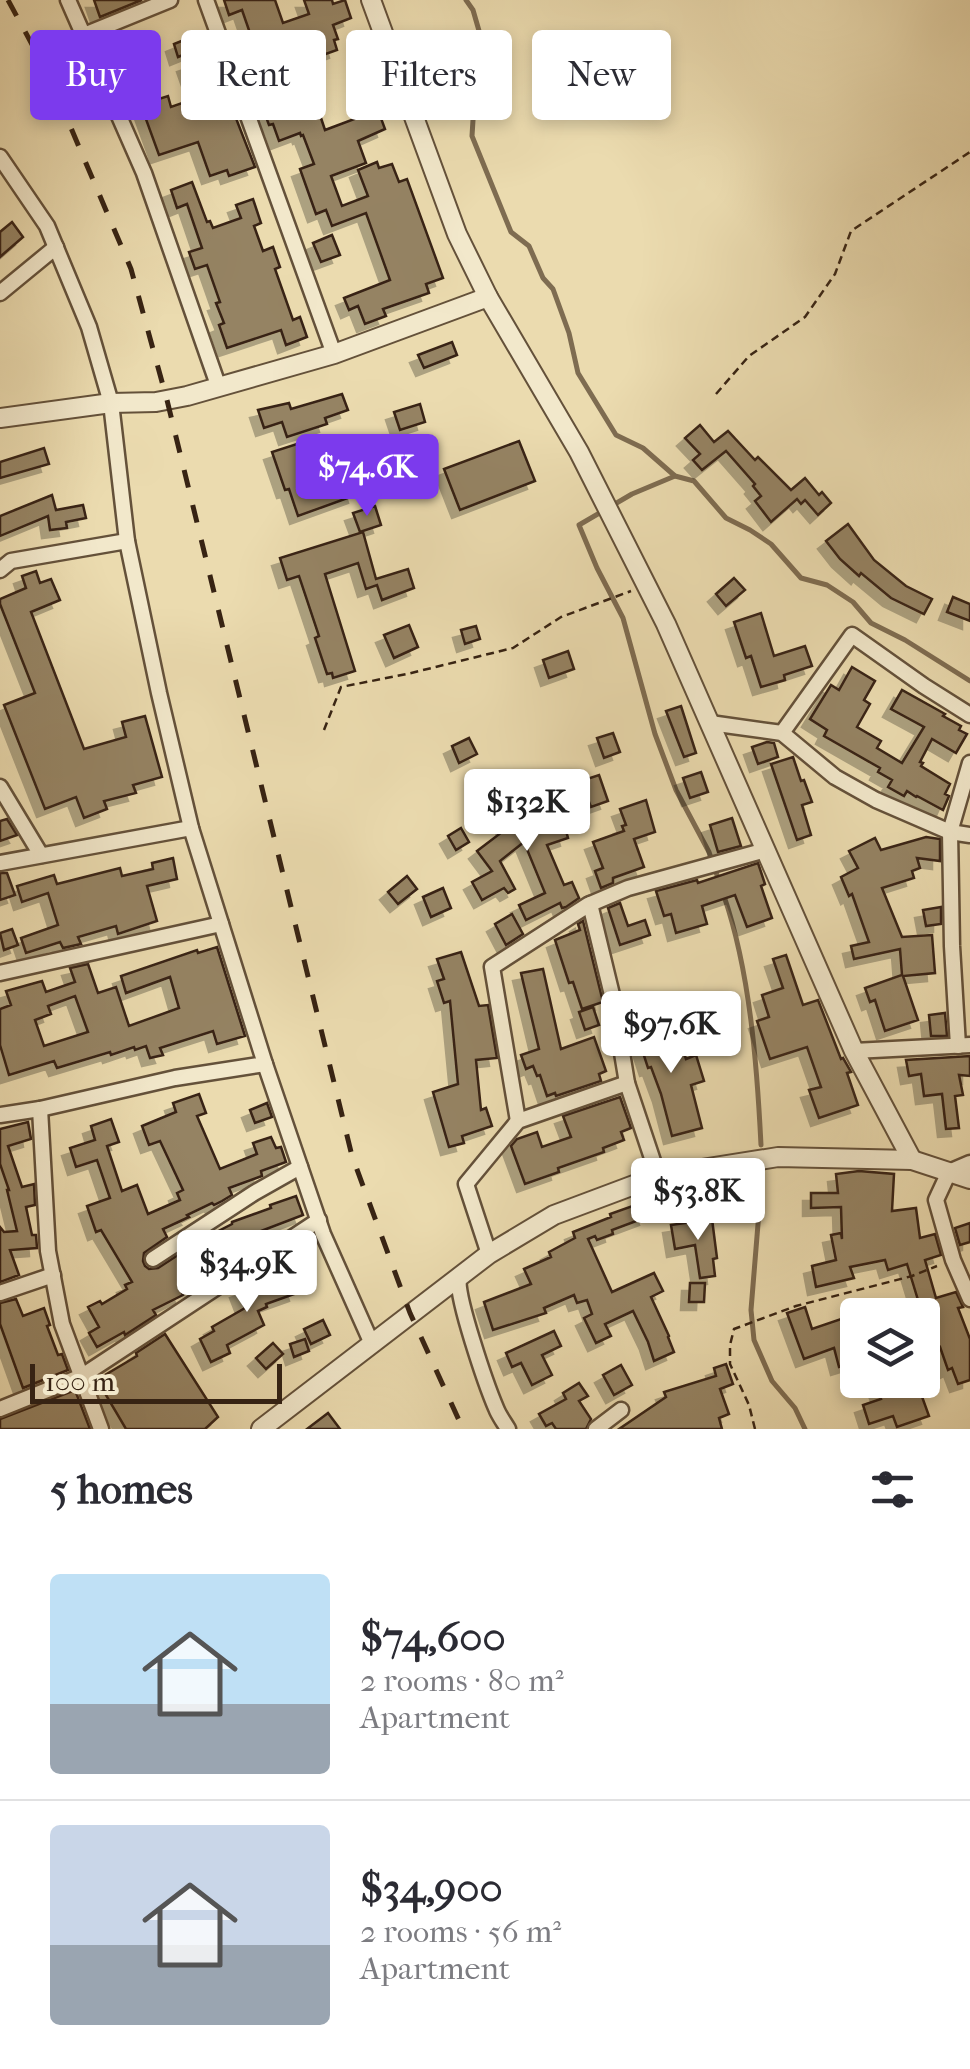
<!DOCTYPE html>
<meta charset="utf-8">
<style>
:root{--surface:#fff;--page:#f2f2f3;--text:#2b2b33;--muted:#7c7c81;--line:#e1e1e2;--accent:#7c3aed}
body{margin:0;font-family:"IM FELL French Canon",serif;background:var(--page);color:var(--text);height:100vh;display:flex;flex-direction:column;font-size:38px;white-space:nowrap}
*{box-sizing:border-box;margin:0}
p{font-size:32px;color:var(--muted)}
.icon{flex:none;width:55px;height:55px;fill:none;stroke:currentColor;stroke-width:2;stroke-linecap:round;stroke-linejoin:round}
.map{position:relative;height:1429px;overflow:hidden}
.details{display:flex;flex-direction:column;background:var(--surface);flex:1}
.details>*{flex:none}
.guide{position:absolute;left:30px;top:30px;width:910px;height:90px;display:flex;gap:20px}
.tools{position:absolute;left:840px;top:1298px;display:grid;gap:20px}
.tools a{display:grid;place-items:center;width:100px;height:100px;border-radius:10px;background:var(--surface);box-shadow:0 5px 15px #0003;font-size:50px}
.scale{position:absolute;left:30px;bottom:25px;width:252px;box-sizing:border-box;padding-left:10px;border:5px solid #372313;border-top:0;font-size:28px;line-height:35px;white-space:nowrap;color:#372313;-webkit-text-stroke:8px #f2e8cb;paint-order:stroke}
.price{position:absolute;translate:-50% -85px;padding:0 22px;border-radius:10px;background:#fff;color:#222;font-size:32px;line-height:65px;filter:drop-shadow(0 2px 5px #0008)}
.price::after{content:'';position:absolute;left:50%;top:60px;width:30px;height:22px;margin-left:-15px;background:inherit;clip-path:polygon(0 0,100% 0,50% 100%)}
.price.active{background:var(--accent);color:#fff}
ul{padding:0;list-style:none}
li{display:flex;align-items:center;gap:30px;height:250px;padding:0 50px}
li+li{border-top:2px solid var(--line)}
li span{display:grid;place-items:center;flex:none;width:280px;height:200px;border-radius:10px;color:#555}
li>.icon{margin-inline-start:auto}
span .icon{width:120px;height:120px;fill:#fffc;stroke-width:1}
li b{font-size:42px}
h2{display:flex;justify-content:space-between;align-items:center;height:120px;padding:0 50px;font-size:42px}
.chip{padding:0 35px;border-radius:10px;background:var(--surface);box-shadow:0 5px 15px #0003;font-size:35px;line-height:90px}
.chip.active{background:var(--accent);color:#fff}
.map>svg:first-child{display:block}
</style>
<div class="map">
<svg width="970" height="1429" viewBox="0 0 970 1429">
<defs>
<filter id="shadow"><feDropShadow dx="-8" dy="8" stdDeviation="0" flood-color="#0004"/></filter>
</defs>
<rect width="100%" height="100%" fill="#ebdbaf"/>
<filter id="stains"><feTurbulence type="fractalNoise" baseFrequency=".002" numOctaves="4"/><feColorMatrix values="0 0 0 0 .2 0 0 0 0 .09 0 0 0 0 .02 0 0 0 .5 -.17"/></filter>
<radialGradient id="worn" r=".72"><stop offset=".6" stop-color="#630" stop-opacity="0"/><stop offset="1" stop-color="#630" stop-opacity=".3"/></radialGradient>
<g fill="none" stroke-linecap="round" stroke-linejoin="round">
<g stroke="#7e6c51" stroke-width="5">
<path d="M466,0L473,10L486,55L501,62L474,104L472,136L511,232L529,246L543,278L553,289L569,333L578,373L616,435L643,448L675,476L694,481L726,518L750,530L771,544L801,578L827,585L853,602L871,623L905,640L970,681"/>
<path d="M675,476L632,494L579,525L597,568L623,618L655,734L676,790L709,852L719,881"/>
<path d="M724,896C750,972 757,1065 761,1145"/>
<path d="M762,1175L751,1310L754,1340L772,1381L795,1408L805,1429"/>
</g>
</g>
<g fill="#958364" stroke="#372313" stroke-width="2.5" fill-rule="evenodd" filter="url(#shadow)">
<path d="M94,0H142L100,17Z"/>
<path d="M224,0H275L283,23L309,14L304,0H332L333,4L345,0L351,18L333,25L338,39L334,40L337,50L303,62L304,64L258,80L251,61L259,59L242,10L229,15Z"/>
<path d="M189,38L193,51L178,57L174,44Z"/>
<path d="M152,56L158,71L139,78L133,62Z"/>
<path d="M203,58L221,112L232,108L255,167L229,176L227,170L210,176L198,142L159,155L135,89L153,82L159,99L168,96L171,107L197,98L185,64Z"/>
<path d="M311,88L325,130L378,110L385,129L358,141L366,163L331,176L342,206L368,196L358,170L377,162L379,168L392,164L399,182L407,179L443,278L426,284L429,293L383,309L386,316L365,324L358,306L349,310L344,298L390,280L366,213L332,226L326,210L316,214L300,169L314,164L303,135L301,136L300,133L279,141L273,124L269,125L262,106Z"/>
<path d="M192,182L207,222L210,221L213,228L241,218L236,205L253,199L261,223L254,226L263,251L273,247L280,267L275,269L293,320L300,317L307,337L286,345L281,330L227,348L219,325L224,323L216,303L220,302L207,265L195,269L189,252L202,248L187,204L177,208L171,190Z"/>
<path d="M12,222L23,237L0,257V232Z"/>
<path d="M332,235L340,255L321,262L313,243Z"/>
<path d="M452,342L457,355L424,368L418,355Z"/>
<path d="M342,394L348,410L325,418L327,424L287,437L282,422L264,428L258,410L289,403L291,409Z"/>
<path d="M420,404L425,422L400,430L394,412Z"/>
<path d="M700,425L714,442L728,431L755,460L758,457L791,490L805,478L819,495L822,492L831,503L818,515L805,500L801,504L797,499L771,522L755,501L761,496L753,486L755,484L726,451L702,470L693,460L700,454L685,438Z"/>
<path d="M519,441L535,481L460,510L444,469Z"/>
<path d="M300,443L308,467L336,458L343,479L350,477L356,495L298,516L289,489L285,490L272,452Z"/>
<path d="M44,448L49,464L0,478V462Z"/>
<path d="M52,495L56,510L83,505L86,518L66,522L67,528L50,530L48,516L0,536V516Z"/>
<path d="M375,506L381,525L360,532L353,513Z"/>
<path d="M848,524L874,560L906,586L932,599L924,614L891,598L861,573L859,576L840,559L826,541Z"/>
<path d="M363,532L376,579L408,569L414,588L382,600L377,585L366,589L358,563L325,574L355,671L333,678L332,673L327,674L315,638L319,636L299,576L287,580L280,558Z"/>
<path d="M36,571L40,583L51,579L60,600L31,612L84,749L126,737L122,722L145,716L162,777L133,785L136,793L104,801L107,809L84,818L76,797L45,809L4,705L35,693L0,604V599L26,588L22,576Z"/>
<path d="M734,578L745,590L726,606L716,594Z"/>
<path d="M953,597L970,604V621L947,612Z"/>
<path d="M761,613L774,656L805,646L812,666L784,675L785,680L761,687L751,656L746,658L734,622Z"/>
<path d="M409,625L418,647L394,658L384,635Z"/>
<path d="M476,626L480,639L465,644L461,630Z"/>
<path d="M568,651L574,669L549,678L543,660Z"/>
<path d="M852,667L875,681L864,700L870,704L857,727L881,741L877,748L902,763L924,727L891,709L902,690L945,714L943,716L961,726L959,730L967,734L956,753L932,739L920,762L923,763L921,766L950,784L945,794L949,796L943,810L917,796L916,797L907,791L904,796L888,787L892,780L878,772L880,768L824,736L827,730L810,719L831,685L839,690Z"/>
<path d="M681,706L696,753L684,757L666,711Z"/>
<path d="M613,733L620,752L604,758L597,738Z"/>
<path d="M469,738L477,754L459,763L452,746Z"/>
<path d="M767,742L774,743L778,757L758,764L752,747Z"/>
<path d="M793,757L801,781L804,780L812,802L802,805L811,835L797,840L771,764Z"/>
<path d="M701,772L708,792L690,798L683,778Z"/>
<path d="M599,775L608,801L591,807L581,781Z"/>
<path d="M518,792L527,808L544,797L566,831L568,838L547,845L564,885L572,882L579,898L566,907L562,908L560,903L526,920L519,905L545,893L524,842L500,861L515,889L508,893L504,888L482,900L472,882L492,871L477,851L506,829L493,806Z"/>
<path d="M646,800L655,832L634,839L644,867L613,878V883L601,888L595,871L603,868L593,842L624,831L622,826L626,825L620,809Z"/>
<path d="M732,818L741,846L718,852L710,825Z"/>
<path d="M7,819L17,835L0,841V821Z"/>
<path d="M461,828L469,842L456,850L448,836Z"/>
<path d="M926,837L940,839V861L917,858L920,868L912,871L914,878L882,888L902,937L932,935L935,973L903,976L918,1020L885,1031L875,1000L870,1002L865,988L902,975L900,949L854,959L851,946L869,942L852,894L849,896L841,877L858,868L849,851L875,838L881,850Z"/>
<path d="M173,858L177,879L147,886L157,921L118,934L116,926L78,937L81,944L63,948L60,942L26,953L21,938L58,925L48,893L22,902L17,886L54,875L57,884L120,868L122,876L153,869L152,863Z"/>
<path d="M758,863L765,884L761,886L772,918L747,927L735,895L702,906L707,924L676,933L671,914L664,916L656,891L697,880L698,883Z"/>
<path d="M0,873H7L15,895L0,900Z"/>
<path d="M407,876L417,889L398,904L388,892Z"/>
<path d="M443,888L451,908L431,917L423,897Z"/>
<path d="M620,903L628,926L645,920L650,935L620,945L608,908Z"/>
<path d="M941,907V924L926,926L923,910Z"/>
<path d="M512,914L523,934L506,945L495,924Z"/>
<path d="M583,921L603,1002L582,1009L573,982L569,983L555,940L580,930L578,924Z"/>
<path d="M12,929L18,945L4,950L0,933Z"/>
<path d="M217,947L245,1036L217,1044L213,1031L160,1048L163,1055L150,1058L146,1046L135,1050L134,1047L111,1055L110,1052L57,1068L54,1061L9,1075L0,1045V1009L11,1005L6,991L42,981L46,992L75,982L70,968L88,964L98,993L116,987L129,1026L179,1008L170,977L126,993L121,976L197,950L198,953ZM75,996L88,1032L44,1046L35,1020L51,1014L48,1006Z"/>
<path d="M461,952L479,1006L488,1005L497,1058L476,1060L481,1110L486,1108L492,1126L462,1136L464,1143L449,1147L433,1092L458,1084L450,1001L444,1003L437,981L444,979L437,959Z"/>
<path d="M786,955L803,1005L818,1000L841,1059L843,1058L851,1072L847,1073L858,1105L819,1118L809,1090L821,1087L807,1047L770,1059L757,1021L769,1017L762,995L783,988L773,959Z"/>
<path d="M543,969L561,1049L594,1037L606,1071L599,1074L601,1081L556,1096L555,1093L547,1096L540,1075L537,1076L533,1066L526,1069L521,1055L539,1049L521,973Z"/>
<path d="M642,1005L656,1048L680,1041L686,1059L696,1055L704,1081L691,1085L702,1128L672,1136L661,1094L651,1067L648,1068L629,1010Z"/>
<path d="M593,1007L599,1025L585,1030L579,1012Z"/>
<path d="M945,1013L947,1036H931L929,1015Z"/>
<path d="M970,1056V1076L959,1075L963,1095L955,1096L959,1128L946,1129L942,1094L924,1096L921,1074L909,1076L906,1060Z"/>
<path d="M199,1094L206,1113L197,1116L220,1169L257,1154L253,1143L271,1137L276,1148L281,1147L286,1162L261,1171L262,1176L229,1188L232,1195L222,1201L214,1205L212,1203L187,1215L189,1217L163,1229L167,1237L144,1253L143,1261L145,1266L149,1269L158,1268L201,1240L232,1224V1222L271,1208L270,1205L296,1196L303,1215L261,1231L262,1234L232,1245L210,1257L218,1271L181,1290L183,1295L153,1310L156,1315L125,1335L124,1332L97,1347L89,1333L99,1327L88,1307L100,1301L102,1304L127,1289L125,1285L132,1282L101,1230L96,1232L87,1206L110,1198L97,1160L76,1167L70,1148L95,1140L91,1126L111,1119L119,1142L107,1146L122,1191L137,1185L148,1214L180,1200L177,1193L183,1190L160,1141L149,1145L142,1126L176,1112L173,1103Z"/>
<path d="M620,1097L631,1128L621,1132L624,1140L603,1148L604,1152L558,1168L559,1172L525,1184L511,1146L517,1139L537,1132L542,1147L571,1137L563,1116Z"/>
<path d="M267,1103L272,1117L255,1123L250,1110Z"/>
<path d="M28,1122L31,1139L8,1146L22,1187L34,1184L35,1205L26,1207L32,1235H36L37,1248L10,1250L19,1275L0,1282V1227L4,1232L17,1231L7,1190H9L0,1164V1129Z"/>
<path d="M859,1171L894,1174L892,1211L916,1208L920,1238L935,1234L941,1255L925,1260L936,1298L956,1292L963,1307L958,1308L970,1339V1380L958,1384L952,1368L948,1370L940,1347L922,1354V1324L925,1323L907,1264L888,1270L885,1260L850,1267L854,1278L816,1287L812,1266L836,1260L831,1235L841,1233L842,1239L841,1207L811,1208V1193H838L836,1174Z"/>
<path d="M641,1203L647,1217L612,1230L613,1234L597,1240L595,1236L588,1239L612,1292L654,1273L663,1291L651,1297L669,1336L668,1337L674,1352L654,1361L648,1342L633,1311L605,1324L611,1336L596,1343L584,1318L592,1314L587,1300L577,1303L574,1295L544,1308L546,1313L493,1330L484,1302L531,1284L524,1269L551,1257L549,1252L575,1238L573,1232L611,1217L610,1214Z"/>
<path d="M712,1219L717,1258L713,1259L715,1276L700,1278L695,1245L675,1249L671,1225Z"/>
<path d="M970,1223V1242L960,1245L955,1228Z"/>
<path d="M290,1273L297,1293L266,1304L267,1307L258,1311L264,1325L227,1345L230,1353L211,1362L200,1339L214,1331L212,1327L245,1308L238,1290Z"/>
<path d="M690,1283H705L704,1302H689Z"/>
<path d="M16,1299L23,1316L44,1308L50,1325L47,1326L58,1355L62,1354L68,1370L23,1388L0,1324V1303Z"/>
<path d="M805,1307L812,1329L841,1319L842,1322L858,1317V1361L839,1367L834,1348L804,1359L787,1313Z"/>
<path d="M323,1320L330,1335L311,1344L304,1329Z"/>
<path d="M554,1331L561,1346L542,1355L552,1375L532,1385L521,1363L512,1367L506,1353Z"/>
<path d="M165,1334L218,1417L205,1429H126L100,1385L103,1384L100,1378L137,1356L136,1353Z"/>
<path d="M305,1339L309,1351L294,1357L290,1344Z"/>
<path d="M273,1343L283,1354L266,1369L256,1358Z"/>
<path d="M726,1364L733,1384L720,1389L729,1414L719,1418L722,1429H619L666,1397L664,1392L716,1376L714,1368Z"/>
<path d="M621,1365L632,1385L614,1395L603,1375Z"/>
<path d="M874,1380H916L929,1416L897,1427L893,1416L869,1424L863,1405L881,1399Z"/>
<path d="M579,1383L588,1396L579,1401L591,1419L586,1429H556L552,1423L546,1426L539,1414L566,1399L563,1393Z"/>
<path d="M75,1390L90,1429H0V1419Z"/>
<path d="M328,1413L340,1429H307Z"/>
</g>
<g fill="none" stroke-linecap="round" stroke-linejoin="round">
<g stroke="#64513a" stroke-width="19">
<g id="minor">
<path d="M68,0L144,173L218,385"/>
<path d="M206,0L334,354"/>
<path d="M84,35L170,0"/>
<path d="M0,157L47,226L89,327L111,403L127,541L159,693L191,828L265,1064L323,1234L372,1344"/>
<path d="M0,293L56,247"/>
<path d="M0,570L11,561L127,541"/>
<path d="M710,723L782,733L835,777L876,800L950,832L970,835"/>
<path d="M782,733L852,635L924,686L970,715"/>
<path d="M0,787L41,855"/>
<path d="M0,863L191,828"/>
<path d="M590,904L613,999L627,1083L658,1176"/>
<path d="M0,973L221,924"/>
<path d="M958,1046L952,946L950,832L970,763"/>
<path d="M854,1051L970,1045"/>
<path d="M40,1109L48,1251L62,1324L101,1429"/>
<path d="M0,1115L40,1109L175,1078L265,1064"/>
<path d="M518,1121L492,967L588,905L628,888L766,850"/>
<path d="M970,1163L949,1172L936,1200L953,1260L970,1299"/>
<path d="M489,1254L466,1184L518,1121L627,1083"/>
<path d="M153,1259L254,1193L300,1167"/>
<path d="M459,1277C455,1295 487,1387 496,1408C499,1416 504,1422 508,1429"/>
<path d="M0,1293L53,1275"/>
<path d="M0,1409L82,1376L319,1220"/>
<path d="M596,1429L621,1410"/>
</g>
</g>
<g stroke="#64513a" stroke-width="22">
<g id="tertiary">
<path d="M371,0L457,234L488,297L579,452L666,624L854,1051L912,1160"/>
<path d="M0,418L111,403L156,402L187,396L334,354L488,297"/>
<path d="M261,1429L489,1254L554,1215L658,1176L778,1157L912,1160L970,1179"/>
</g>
</g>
<g stroke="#372313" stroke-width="2.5" stroke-dasharray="8 5" stroke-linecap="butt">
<path d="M716,394L749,356L805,317L835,274L851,231L970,152"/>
<path d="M324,730L341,687L407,674L513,648L561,617L631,591"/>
<path d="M755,1429L749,1405L730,1364V1345L734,1329L796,1306L912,1276L937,1266"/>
</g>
<use href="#minor" stroke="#f2e8cb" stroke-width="14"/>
<use href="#tertiary" stroke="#f2e8cb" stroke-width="18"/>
<path stroke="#372313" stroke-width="5" stroke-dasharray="18 18" stroke-linecap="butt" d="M8,0L48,74L131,269L167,400L352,1156L410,1313L463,1429"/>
</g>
<rect width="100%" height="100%" filter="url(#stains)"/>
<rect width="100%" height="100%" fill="url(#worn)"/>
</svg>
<div class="tools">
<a><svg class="icon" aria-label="layers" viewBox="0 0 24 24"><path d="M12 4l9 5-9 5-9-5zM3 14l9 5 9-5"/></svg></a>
</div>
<div class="scale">100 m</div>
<b class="price active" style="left:367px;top:519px">$74.6K</b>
<b class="price" style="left:527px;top:854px">$132K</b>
<b class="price" style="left:671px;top:1076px">$97.6K</b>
<b class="price" style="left:698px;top:1243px">$53.8K</b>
<b class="price" style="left:247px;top:1315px">$34.9K</b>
<div class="guide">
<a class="chip active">Buy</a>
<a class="chip">Rent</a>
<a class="chip">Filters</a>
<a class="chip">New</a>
</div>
</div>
<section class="details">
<h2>5 homes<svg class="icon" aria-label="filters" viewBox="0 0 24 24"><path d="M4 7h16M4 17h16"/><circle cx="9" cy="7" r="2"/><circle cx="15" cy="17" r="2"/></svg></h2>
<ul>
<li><span style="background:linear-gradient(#bfe0f5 65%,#9aa5b1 0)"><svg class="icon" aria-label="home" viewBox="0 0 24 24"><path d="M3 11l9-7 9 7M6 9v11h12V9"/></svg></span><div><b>$74,600</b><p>2 rooms · 80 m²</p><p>Apartment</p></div></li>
<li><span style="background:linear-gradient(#c9d6e8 60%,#9aa5b1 0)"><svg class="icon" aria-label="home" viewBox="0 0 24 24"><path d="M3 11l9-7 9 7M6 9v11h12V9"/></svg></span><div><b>$34,900</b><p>2 rooms · 56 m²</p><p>Apartment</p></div></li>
</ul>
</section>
